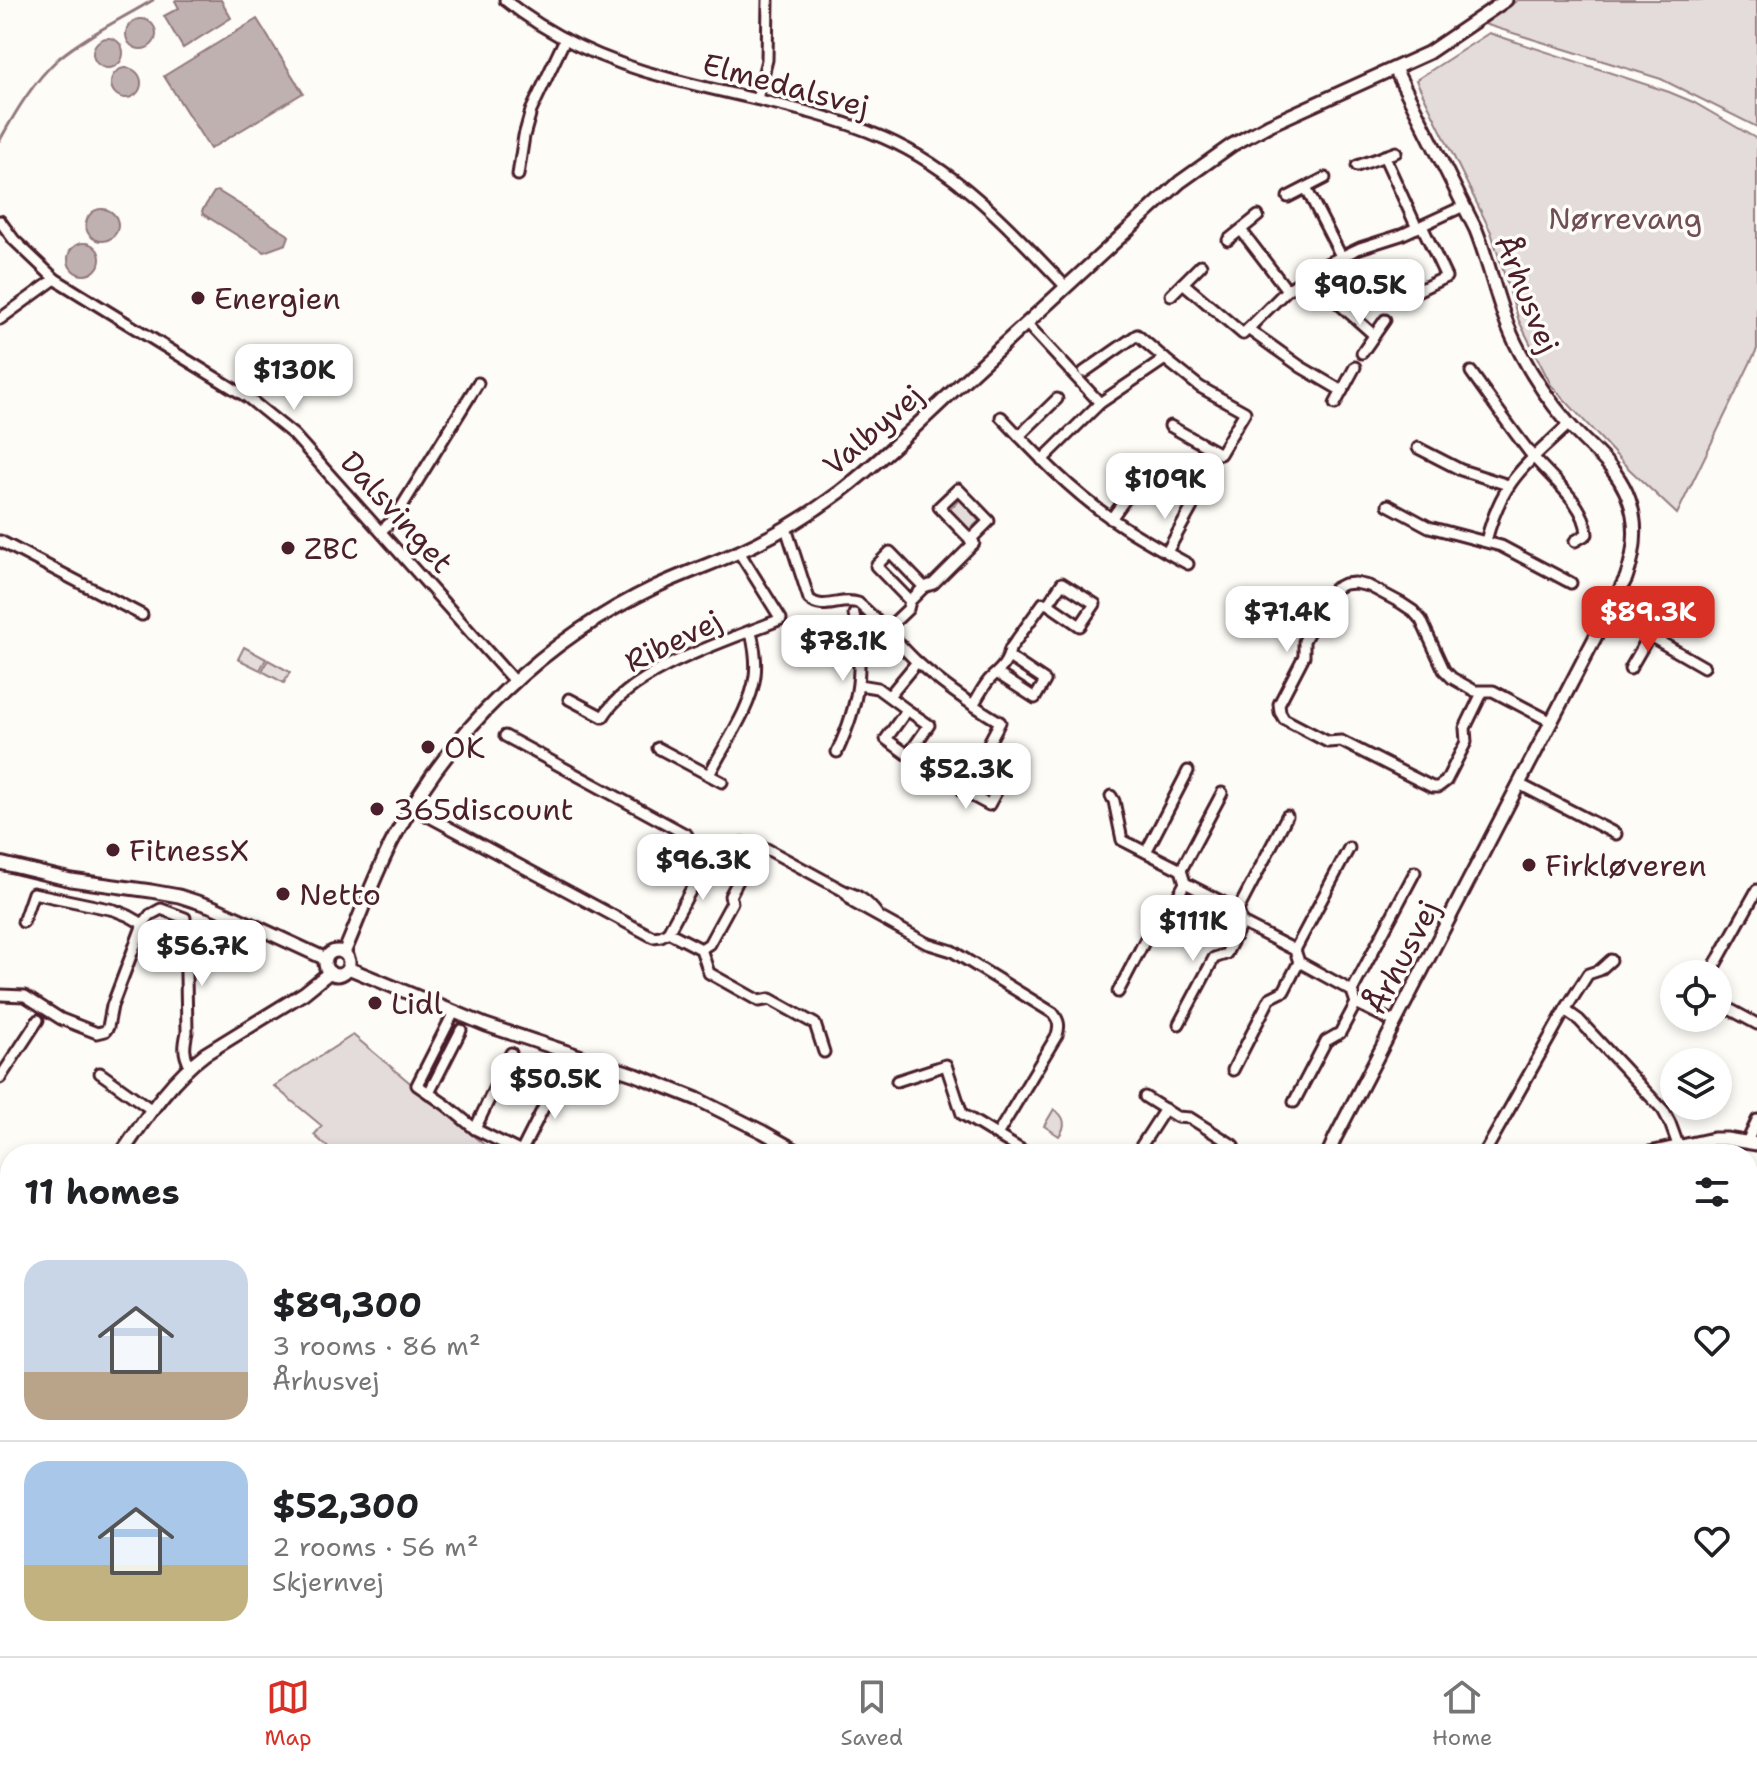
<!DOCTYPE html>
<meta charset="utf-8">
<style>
:root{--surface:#fff;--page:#f6f6f6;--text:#202124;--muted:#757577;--line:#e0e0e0;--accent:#d93025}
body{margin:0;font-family:"Shantell Sans",sans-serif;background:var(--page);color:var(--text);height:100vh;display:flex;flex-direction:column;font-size:30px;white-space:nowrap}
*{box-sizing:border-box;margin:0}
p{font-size:26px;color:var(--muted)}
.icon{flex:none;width:44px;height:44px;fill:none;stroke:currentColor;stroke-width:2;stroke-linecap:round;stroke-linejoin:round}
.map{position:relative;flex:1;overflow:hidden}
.side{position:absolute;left:0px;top:1144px;width:1758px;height:512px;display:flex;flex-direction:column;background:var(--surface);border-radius:32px 32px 0 0;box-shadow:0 4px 12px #0003}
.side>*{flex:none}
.fabs{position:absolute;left:1660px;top:960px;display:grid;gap:16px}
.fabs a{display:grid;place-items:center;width:72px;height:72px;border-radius:50%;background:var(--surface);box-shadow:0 4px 12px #0003;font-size:40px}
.price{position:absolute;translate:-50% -68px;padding:0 18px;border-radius:16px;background:#fff;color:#222;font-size:26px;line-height:52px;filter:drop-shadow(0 2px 4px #0008)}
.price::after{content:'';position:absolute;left:50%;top:48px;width:24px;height:18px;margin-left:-12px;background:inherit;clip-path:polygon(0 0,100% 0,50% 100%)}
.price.current{background:var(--accent);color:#fff}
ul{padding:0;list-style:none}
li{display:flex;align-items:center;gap:24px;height:200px;padding:0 24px}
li+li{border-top:2px solid var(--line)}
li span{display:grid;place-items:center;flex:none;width:224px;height:160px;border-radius:24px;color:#555}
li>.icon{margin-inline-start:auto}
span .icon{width:96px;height:96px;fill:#fffc;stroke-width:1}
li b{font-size:34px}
h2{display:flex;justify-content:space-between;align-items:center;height:96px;padding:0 24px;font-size:34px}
.tab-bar{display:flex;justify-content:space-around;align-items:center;height:112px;border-top:2px solid var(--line);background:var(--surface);font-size:22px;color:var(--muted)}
.tab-bar a{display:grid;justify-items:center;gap:4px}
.tab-bar .current{color:var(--accent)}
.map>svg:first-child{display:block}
</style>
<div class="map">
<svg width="1757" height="1656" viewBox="0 0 1757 1656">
<rect width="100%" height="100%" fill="#fdfcf7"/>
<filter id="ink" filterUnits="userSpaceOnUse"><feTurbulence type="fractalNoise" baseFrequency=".0125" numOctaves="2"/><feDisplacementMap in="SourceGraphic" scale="16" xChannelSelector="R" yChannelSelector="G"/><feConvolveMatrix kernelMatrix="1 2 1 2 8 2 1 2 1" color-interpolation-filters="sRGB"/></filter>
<g filter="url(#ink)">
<g fill="#e3dcda" stroke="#967e82" stroke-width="2">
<path d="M1518,0H1757V127L1661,79L1484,24Z"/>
<path d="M1489,33L1669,92L1693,102L1757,139V349L1677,514L1627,467L1551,385L1519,321L1491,232L1416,80Z"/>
<path d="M960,499L979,521L968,531L948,511Z"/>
<path d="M244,647L266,659L260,670L238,659Z"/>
<path d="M268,660L290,672L284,683L262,671Z"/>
<path d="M353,1035L495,1154H335L314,1135L322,1126L274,1086Z"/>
<path d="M1054,1109C1065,1117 1067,1125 1059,1136L1044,1126Z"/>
<path d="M1748,1314L1757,1319V1538L1748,1557Z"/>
<path d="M1457,1646H1686L1677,1656H1467Z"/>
</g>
<g fill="#c0b1b1" stroke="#91777b" stroke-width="2">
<path d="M176,0H221L231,18L183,48L164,16L179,8L175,1Z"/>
<circle cx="141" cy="34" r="15"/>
<path d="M257,19L303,93L210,149L164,76Z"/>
<circle cx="108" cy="53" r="15"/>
<circle cx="126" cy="83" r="15"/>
<path d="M218,191L287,234L289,236L286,244L264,252L203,214L202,211L214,192Z"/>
<circle cx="102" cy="225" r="16"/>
<circle cx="84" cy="259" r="16"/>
</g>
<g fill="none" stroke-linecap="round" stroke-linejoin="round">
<path stroke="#91777b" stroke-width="3" d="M0,140C16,111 33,82 58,59C84,37 123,18 153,0"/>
<g stroke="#4a1f2b" stroke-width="15">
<g id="minor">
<path d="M505,0C552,38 610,63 668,78C741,98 815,108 884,138C958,170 1012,230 1066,287"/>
<path d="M757,99L767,60L768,0"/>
<path d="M1384,156L1417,228"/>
<path d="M1357,166L1396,152"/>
<path d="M518,175L524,136L531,111L565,39"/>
<path d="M1306,188L1341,256"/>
<path d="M1288,197L1325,178"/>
<path d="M0,221L14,240L55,279L247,397L294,435L514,681"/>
<path d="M1241,230L1287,290"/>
<path d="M1228,240L1258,216"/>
<path d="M1309,274L1329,295L1374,335"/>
<path d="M1183,283L1243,334L1287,290L1326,264L1360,248L1401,235L1464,206"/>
<path d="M1417,291L1446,277L1422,226"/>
<path d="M1171,295L1201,265"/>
<path d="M0,319L55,279"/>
<path d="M1026,323L1100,403L1165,359L1200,387L1245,412L1220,454L1170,426"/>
<path d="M1248,329L1301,367L1342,391"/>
<path d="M1362,353L1385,320"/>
<path d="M1084,372L1137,335L1165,359"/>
<path d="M1471,372C1490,399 1510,427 1530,453C1548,476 1586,503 1587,534L1575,541"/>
<path d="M1335,404L1355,367"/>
<path d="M1001,417C1036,454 1070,490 1112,519C1136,536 1162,550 1188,564"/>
<path d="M1019,436L1057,399"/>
<path d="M1418,448L1461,470L1508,485"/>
<path d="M1042,460L1100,403"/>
<path d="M1388,505L1429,527L1501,546L1571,583"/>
<path d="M1111,519L1144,473"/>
<path d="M786,528L809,599C823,612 841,597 858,603C878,620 896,641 915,660C941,684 970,704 1000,722L963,791L989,805L1006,774L980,760"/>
<path d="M381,531L394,519L478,383"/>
<path d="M0,541L142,615"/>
<path d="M1486,541C1502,479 1525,466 1569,424"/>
<path d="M1167,552L1192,507"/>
<path d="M910,601L876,566L890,552L924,587"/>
<path d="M1608,612L1704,667"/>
<path d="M886,630L908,609L910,601L924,587L933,584L974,543L939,507L958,489L989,521L970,540"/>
<path d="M1630,669L1649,636"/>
<path d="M998,674L1035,698L1045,681L1009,657"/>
<path d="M859,685L877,688L907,710L886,739L908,755L929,725L907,710"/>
<path d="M1483,691L1465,728L1466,742L1446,781L1438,787H1432L1341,741L1328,742L1284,719L1280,712L1279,704L1304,656V641L1326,599L1334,589L1344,584L1355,583L1369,586L1401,603L1413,611L1421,620L1444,670L1452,678L1475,691H1493L1552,722"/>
<path d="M889,696L917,662"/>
<path d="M569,699L603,717C632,669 730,640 781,619L739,552"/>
<path d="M973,705C979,696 984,684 992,677C1001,669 1008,662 1010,649L1043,603L1048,604L1080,626L1095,604L1062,583L1048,604"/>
<path d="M505,736L687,835L689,841L712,854"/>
<path d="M658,748L722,782"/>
<path d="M837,752C860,702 864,668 854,614"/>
<path d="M709,775C724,745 751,709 755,676C757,660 754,646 751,631"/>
<path d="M1519,784L1616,834"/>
<path d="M1111,796L1114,801L1122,840L1181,870L1185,883L1238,910L1242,923L1295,950L1299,962L1352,991L1356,1003L1388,1019L1396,1021"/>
<path d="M411,807L653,937L661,936L668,932"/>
<path d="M1146,852L1188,771"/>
<path d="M1181,870L1222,793"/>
<path d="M844,891L854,903L926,943L952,951L1053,1013C1059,1021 1060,1026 1057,1035L997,1135"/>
<path d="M1238,910L1287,816"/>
<path d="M23,922L33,893L114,910L129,916L143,924"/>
<path d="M668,932L707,860L721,849L731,845L743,843L765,848L844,891C859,895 868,902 877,914"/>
<path d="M668,932L701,949L709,973L759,1001L770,999L815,1024L824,1052"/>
<path d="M701,949L709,944L732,902L730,896L740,877"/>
<path d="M1295,950L1349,848"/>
<path d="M1710,974L1757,890"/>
<path d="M1352,991L1415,872"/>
<path d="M1118,992L1156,919L1168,914L1185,883"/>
<path d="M0,995L25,996L61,1019L97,1033L105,1031L108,1027L112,1006L143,924L150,915L161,909L185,918L187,1032C184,1046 183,1053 190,1066"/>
<path d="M1718,1003L1757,1024"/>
<path d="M1565,1010L1579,1020L1663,1110L1670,1123L1678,1145"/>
<path d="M454,1012L417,1085L446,1105L475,1129L521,1152L560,1075"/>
<path d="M1179,1024L1214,958L1226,954L1242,923"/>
<path d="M1233,1070L1270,998L1284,991L1299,962"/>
<path d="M100,1073L152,1110"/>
<path d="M0,1078L38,1020"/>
<path d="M897,1081L946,1065L962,1114L1028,1154"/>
<path d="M429,1093L461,1030"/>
<path d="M1145,1097L1177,1117L1190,1118L1233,1145L1234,1153L1236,1154"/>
<path d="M1294,1102L1326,1041L1340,1033L1356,1003"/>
<path d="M475,1129L511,1053"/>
<path d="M1747,1142L1757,1120"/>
<path d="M1136,1154L1165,1109"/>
<path d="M1484,1154L1565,1010L1588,974L1600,970L1611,960"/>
<path d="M0,1557L10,1560"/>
<path d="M383,1646L395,1656"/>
<path d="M449,1646L461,1656"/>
<path d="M527,1646L539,1656"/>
<path d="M932,1646L945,1656"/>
<path d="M337,1656L340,1646"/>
<path d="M734,1656L735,1650L738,1646"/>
<path d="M977,1656L982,1646"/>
<path d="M1145,1656L1155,1646"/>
<path d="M1329,1656L1340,1646"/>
</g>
</g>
<g stroke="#4a1f2b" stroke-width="17">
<g id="tertiary">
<path d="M0,863L71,880L151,891L179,896L213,907L326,959"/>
<circle cx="337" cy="963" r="12"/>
<path d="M344,953C361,914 375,873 395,836C453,727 545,639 657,586C685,573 714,563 741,551C776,535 809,515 840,492C884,458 925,417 966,379C1037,314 1108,248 1180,182L1232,145L1269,125L1428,53L1506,0"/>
<path d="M348,968L486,1025L636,1075L697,1099L763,1132L802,1154"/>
<path d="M121,1154C146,1118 169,1081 205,1054L304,993L330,972"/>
<path d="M1328,1154L1335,1138L1626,578C1640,539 1638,501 1611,468C1598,452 1581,439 1568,423C1550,402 1533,377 1520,352C1499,314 1492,270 1476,230L1395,69"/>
<path d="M1645,1154L1713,1139H1726L1757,1144"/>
<path d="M0,1324L10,1310"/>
<path d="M1430,1646L1440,1656"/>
<path d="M771,1656L778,1646"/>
</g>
</g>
<use href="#minor" stroke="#fdfcf7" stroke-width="9"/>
<use href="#tertiary" stroke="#fdfcf7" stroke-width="11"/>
<g stroke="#4a1f2b" stroke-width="6">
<path id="rail" d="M0,1642L34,1656"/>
</g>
<use href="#rail" stroke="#fdfcf7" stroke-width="3" stroke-dasharray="9" stroke-linecap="butt"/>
</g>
</g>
<g fill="#4a1f2b" stroke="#fdfcf7" stroke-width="3">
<circle cx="198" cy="298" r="8"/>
<circle cx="288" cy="548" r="8"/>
<circle cx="428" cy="747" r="8"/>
<circle cx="377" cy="809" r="8"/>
<circle cx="113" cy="850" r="8"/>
<circle cx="1529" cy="865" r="8"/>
<circle cx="283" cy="894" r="8"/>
<circle cx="375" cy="1003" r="8"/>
</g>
<g text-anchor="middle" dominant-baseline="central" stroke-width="7" stroke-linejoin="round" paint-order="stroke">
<g font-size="30" fill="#4a1f2b" stroke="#fdfcf7">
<text transform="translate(786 85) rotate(15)">Elmedalsvej</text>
<text transform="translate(1527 294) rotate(68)">Århusvej</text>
<text transform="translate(873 430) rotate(-41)">Valbyvej</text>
<text transform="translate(397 512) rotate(48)">Dalsvinget</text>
<text transform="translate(673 641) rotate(-26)">Ribevej</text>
<text transform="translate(1402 957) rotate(-62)">Århusvej</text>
</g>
<g font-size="30" fill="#704e57" stroke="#fdfcf7">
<text x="1625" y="218">Nørrevang</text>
</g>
<g font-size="30" fill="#4a1f2b" stroke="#fdfcf7" text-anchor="start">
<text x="214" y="298">Energien</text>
<text x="304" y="548">ZBC</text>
<text x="444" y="747">OK</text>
<text x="393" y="809">365discount</text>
<text x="129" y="850">FitnessX</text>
<text x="1545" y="865">Firkløveren</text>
<text x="299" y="894">Netto</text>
<text x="391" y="1003">Lidl</text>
</g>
</g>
</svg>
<div class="fabs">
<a><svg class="icon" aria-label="locate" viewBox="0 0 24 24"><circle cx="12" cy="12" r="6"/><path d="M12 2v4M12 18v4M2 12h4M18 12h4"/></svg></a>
<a><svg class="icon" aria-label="layers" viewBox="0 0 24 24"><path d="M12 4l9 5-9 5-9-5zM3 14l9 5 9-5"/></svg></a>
</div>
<b class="price" style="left:1360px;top:327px">$90.5K</b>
<b class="price" style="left:294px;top:412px">$130K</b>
<b class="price" style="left:1165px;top:521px">$109K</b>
<b class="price" style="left:1287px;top:654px">$71.4K</b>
<b class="price current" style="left:1648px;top:654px">$89.3K</b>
<b class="price" style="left:843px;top:683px">$78.1K</b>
<b class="price" style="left:966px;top:811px">$52.3K</b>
<b class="price" style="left:703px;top:902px">$96.3K</b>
<b class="price" style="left:1193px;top:963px">$111K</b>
<b class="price" style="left:202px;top:988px">$56.7K</b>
<b class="price" style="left:555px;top:1121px">$50.5K</b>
<section class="side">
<h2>11 homes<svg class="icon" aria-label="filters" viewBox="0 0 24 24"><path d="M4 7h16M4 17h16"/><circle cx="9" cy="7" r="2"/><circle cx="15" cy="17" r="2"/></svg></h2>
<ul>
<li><span style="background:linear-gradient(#c9d6e8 70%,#b9a48a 0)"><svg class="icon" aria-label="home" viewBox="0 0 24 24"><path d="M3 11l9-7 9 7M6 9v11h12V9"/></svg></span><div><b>$89,300</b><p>3 rooms · 86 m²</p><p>Århusvej</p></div><svg class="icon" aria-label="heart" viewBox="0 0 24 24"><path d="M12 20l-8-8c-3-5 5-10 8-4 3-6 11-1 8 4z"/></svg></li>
<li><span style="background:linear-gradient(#a9c7e8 65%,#c2b280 0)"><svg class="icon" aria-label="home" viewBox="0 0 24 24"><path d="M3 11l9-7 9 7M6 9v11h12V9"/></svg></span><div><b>$52,300</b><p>2 rooms · 56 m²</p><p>Skjernvej</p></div><svg class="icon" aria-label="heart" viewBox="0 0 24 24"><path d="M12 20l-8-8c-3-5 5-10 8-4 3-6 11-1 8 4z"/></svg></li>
</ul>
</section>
</div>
<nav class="tab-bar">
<a class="current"><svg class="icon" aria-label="map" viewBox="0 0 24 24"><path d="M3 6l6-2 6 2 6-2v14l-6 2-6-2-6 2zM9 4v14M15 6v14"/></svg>Map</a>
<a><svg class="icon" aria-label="saved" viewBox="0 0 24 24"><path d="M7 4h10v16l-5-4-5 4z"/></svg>Saved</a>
<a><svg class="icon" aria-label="home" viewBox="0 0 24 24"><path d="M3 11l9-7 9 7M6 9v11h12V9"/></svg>Home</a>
</nav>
